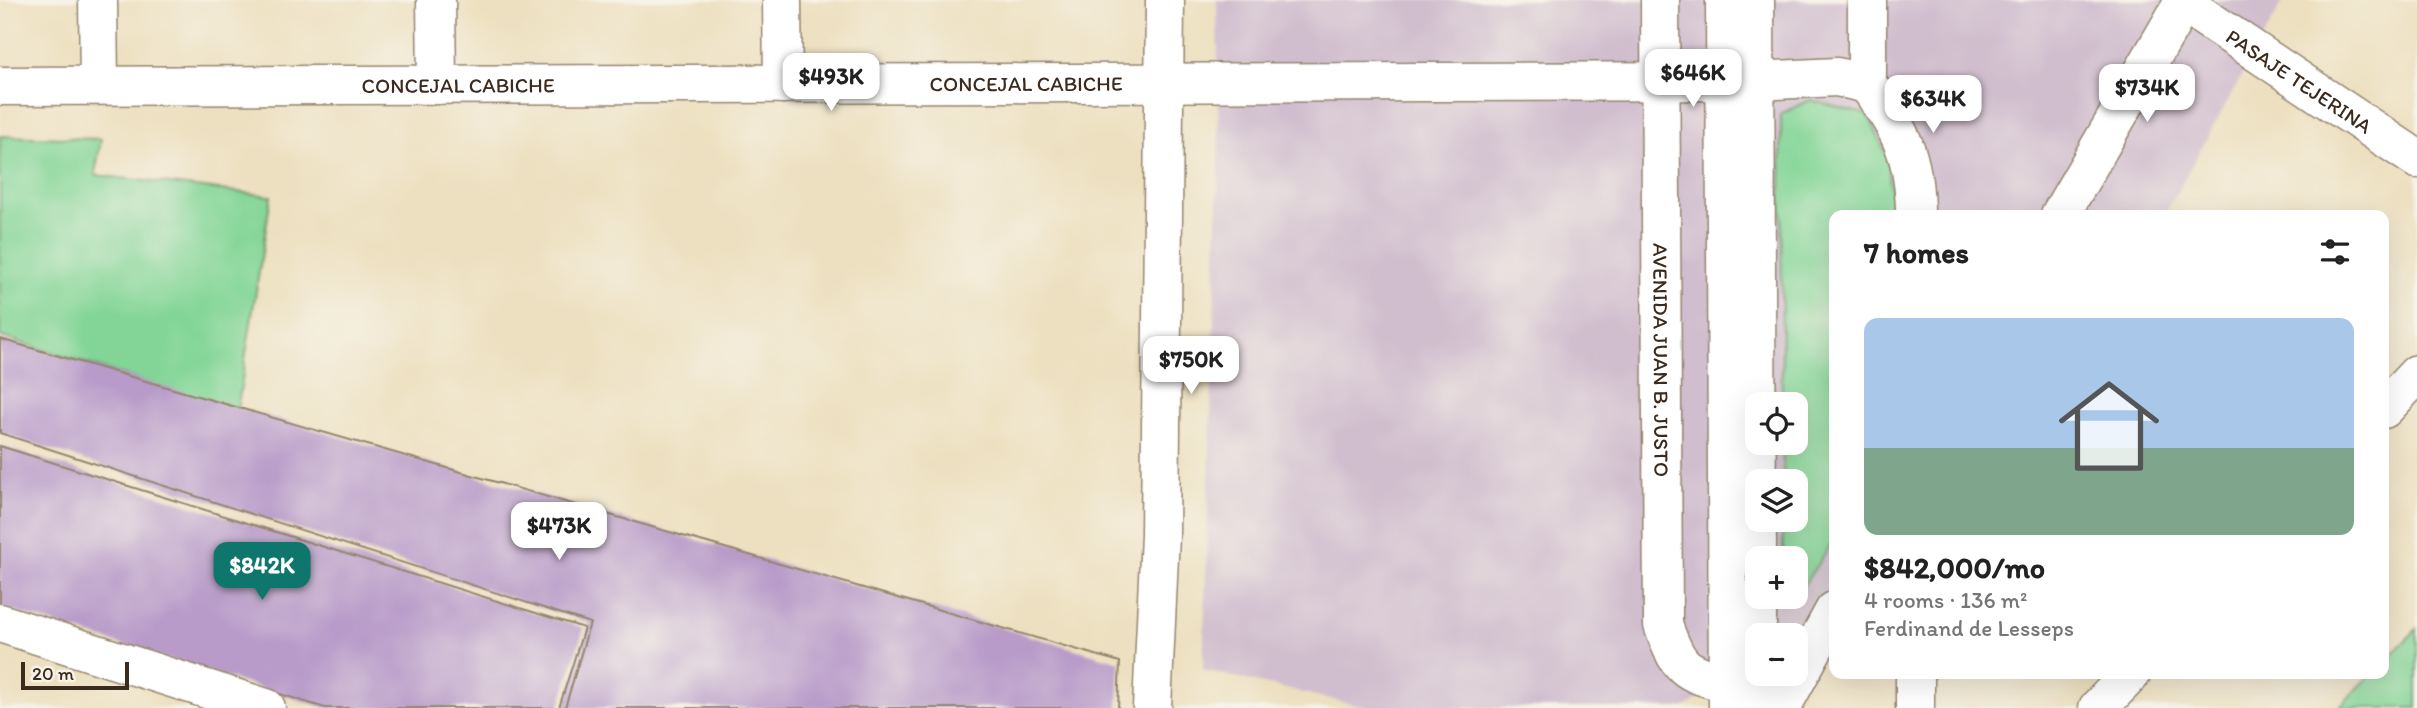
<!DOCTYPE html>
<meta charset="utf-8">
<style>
:root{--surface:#fff;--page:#f2f2f2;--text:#222;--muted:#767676;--accent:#0f766e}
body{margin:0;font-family:Itim,sans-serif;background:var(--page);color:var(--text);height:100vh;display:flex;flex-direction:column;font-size:26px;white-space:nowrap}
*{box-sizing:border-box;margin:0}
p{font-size:23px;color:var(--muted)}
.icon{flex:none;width:38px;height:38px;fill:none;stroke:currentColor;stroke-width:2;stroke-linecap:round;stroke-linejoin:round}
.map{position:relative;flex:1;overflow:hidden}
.details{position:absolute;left:1829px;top:210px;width:560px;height:469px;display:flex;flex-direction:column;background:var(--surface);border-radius:14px;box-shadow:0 7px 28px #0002}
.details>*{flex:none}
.fabs{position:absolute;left:1745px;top:392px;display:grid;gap:14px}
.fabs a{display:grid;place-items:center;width:63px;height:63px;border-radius:14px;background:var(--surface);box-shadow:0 7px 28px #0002;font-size:35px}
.scale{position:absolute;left:21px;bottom:18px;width:108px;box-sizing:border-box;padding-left:7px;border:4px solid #3b2a1e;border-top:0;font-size:19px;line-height:24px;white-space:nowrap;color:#3b2a1e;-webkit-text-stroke:5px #f7f3e8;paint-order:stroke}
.price{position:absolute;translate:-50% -60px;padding:0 16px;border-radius:14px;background:#fff;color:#222;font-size:23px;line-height:46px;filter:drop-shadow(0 2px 4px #0008)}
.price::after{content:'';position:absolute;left:50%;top:42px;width:21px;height:16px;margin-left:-10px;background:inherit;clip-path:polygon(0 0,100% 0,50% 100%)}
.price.current{background:var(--accent);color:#fff}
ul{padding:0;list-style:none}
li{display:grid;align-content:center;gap:14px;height:371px;padding:0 35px}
li span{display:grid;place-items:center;height:217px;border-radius:14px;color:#555}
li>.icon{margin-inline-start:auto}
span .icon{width:126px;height:126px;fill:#fffc;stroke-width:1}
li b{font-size:30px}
h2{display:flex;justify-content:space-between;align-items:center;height:84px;padding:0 35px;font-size:30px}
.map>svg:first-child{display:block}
</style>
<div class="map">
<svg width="2417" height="708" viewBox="0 0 2417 708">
<rect width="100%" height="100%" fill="#f7f3e8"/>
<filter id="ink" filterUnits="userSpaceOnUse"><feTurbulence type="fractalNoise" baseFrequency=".0143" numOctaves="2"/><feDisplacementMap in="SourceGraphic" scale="14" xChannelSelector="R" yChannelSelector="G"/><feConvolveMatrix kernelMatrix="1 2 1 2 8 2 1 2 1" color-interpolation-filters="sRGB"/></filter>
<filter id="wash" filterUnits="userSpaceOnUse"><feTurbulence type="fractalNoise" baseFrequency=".00686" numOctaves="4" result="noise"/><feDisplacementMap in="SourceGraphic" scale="28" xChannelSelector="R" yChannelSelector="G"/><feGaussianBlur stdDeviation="1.57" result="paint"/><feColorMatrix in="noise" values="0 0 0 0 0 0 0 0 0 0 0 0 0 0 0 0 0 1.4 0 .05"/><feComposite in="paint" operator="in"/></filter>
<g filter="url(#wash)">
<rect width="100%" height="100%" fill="#ede0c0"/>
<path fill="#d0bdce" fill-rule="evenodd" d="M1217,0H2284L2164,215H1834V615L1796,639V635H1757V663L1683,708H1369L1203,670L1219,163ZM1757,404H1796V443H1757ZM1757,481H1796V520H1757ZM1757,558H1796V597H1757Z"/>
<g fill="#82d596" stroke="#5e805a" stroke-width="2">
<path d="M1810,100L1868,115L1887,156L1893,215H1834V540L1796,596V558H1783V520H1796V481H1783V443H1796V404H1782L1781,114Z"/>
<path d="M0,136L101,139L95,175L271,196L237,411L0,336Z"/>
<path d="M2417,629V708H2338L2372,674H2384V662Z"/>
</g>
<g id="blocks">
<g fill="#b89bc9">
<path d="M0,339L1120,662L1118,708H565L590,623L0,433Z"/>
<path d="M0,446L584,628L559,708H325L0,607Z"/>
</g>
</g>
</g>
<g filter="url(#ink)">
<use href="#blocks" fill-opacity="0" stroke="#94856f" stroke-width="2"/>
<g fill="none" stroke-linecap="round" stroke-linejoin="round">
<g stroke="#94856f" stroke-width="41">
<g id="minor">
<path d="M98,0L99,85"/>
<path d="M436,0L437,85"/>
<path d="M782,0L783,84"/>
<path id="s1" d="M1660,0L1663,625C1678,668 1684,673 1728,683"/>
<path id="s2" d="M2183,3L2417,159"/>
<path d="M1755,81L1837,77L1867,84C1901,130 1915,157 1915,215"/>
<path d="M1867,84V0"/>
<path d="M2060,215L2185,0"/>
<path d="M2384,409L2417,374"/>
<path d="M0,623L266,708"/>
<path d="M1915,674V708"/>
<path d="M1152,708L1160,535L1165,0"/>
<path d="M1781,708L1834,611"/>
<path d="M2098,708L2131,674"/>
</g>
</g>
<g stroke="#94856f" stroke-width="41">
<g id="secondary">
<path id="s3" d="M0,86L1755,81"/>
</g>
</g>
<g stroke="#94856f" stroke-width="41">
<g id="primary">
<path d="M1725,0L1728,708"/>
<path d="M1755,0L1757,558"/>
<path d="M1757,597V635"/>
<path d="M1758,674V708"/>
</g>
</g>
<use href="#minor" stroke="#fff" stroke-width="38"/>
<use href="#secondary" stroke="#fff" stroke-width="38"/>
<use href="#primary" stroke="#fff" stroke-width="38"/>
</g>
</g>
<g text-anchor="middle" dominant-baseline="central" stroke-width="7" stroke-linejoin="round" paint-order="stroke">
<g font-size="21" fill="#3b2a1e" stroke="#f7f3e8">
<text stroke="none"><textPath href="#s2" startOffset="140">PASAJE TEJERINA</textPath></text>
<text stroke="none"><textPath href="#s3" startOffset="1026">CONCEJAL CABICHE</textPath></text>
<text stroke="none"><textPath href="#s3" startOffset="458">CONCEJAL CABICHE</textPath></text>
<text stroke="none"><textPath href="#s1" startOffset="360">AVENIDA JUAN B. JUSTO</textPath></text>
</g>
</g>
</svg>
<div class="fabs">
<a><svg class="icon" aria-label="locate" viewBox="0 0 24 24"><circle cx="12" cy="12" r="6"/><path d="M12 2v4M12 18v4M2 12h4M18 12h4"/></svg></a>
<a><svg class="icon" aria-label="layers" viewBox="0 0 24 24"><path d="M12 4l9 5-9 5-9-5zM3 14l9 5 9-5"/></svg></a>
<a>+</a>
<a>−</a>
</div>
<div class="scale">20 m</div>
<b class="price" style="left:1693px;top:109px">$646K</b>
<b class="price" style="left:831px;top:113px">$493K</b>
<b class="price" style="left:2147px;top:124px">$734K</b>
<b class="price" style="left:1933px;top:135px">$634K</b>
<b class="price" style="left:1191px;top:396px">$750K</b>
<b class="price" style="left:559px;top:562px">$473K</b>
<b class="price current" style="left:262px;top:602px">$842K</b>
<section class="details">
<h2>7 homes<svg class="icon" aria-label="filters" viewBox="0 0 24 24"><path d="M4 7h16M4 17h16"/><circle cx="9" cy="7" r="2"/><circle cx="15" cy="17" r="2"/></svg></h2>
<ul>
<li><span style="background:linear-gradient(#a9c7e8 60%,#7fa58c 0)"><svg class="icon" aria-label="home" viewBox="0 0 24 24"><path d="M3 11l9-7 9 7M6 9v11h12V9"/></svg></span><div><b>$842,000/mo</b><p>4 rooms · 136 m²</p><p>Ferdinand de Lesseps</p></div></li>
</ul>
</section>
</div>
